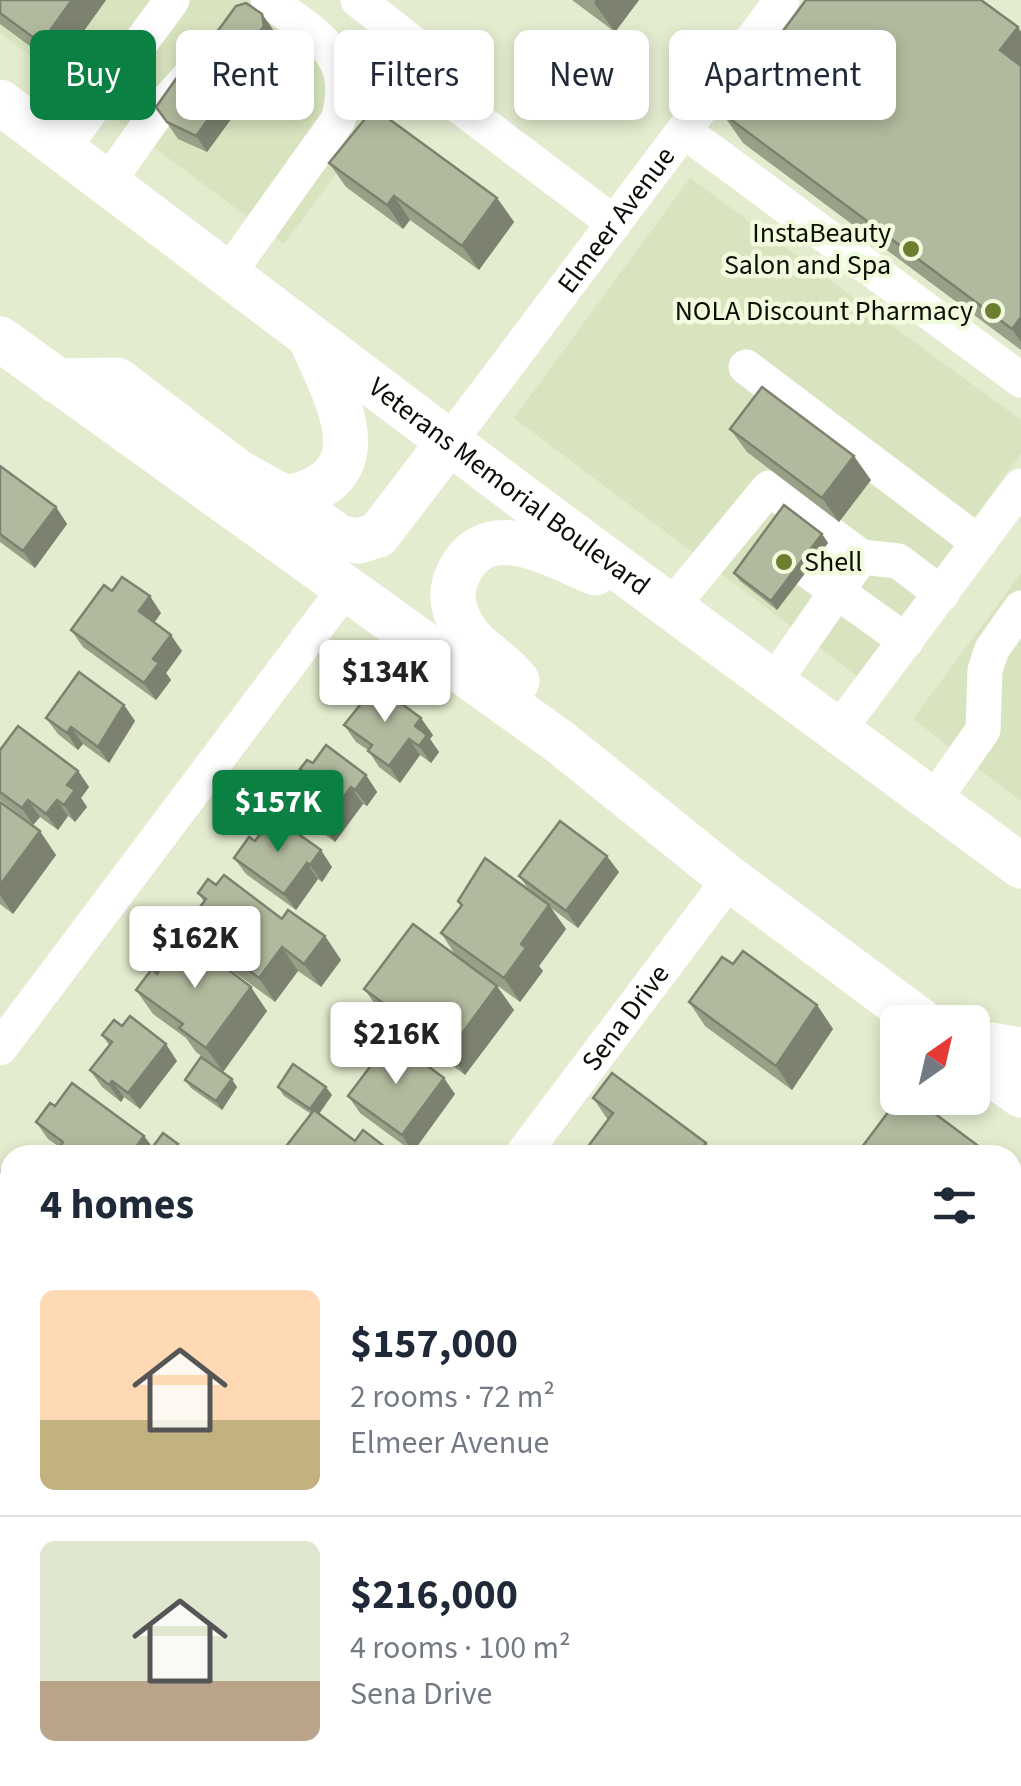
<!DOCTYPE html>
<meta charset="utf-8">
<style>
:root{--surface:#fff;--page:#f6f6f7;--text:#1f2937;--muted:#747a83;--line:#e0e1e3;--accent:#0b8043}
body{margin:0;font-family:"Source Sans 3",sans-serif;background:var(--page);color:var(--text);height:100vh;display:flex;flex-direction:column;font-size:38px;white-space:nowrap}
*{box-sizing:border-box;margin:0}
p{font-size:32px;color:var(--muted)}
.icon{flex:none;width:55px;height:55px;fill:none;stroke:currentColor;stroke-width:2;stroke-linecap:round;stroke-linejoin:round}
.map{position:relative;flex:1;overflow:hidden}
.panel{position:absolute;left:0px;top:1145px;width:1022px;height:642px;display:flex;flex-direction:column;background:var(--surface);border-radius:30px 30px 0 0;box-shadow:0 5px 15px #0003}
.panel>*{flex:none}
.hud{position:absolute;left:30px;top:30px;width:962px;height:90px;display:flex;gap:20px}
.needle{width:65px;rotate:34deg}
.buttons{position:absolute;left:880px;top:1005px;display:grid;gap:20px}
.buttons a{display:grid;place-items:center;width:110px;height:110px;border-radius:15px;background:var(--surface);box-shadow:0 5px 15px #0003;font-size:50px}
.price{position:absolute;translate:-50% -85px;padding:0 22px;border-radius:10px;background:#fff;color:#222;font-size:32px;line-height:65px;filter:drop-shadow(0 2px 5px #0008)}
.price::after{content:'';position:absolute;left:50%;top:60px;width:30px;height:22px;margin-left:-15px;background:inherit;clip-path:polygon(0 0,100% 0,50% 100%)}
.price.current{background:var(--accent);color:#fff}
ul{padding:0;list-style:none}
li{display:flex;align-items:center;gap:30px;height:250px;padding:0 40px}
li+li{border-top:2px solid var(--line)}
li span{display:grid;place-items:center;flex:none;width:280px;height:200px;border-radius:15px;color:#555}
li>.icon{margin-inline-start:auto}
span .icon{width:120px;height:120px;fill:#fffc;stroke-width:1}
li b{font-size:42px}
h2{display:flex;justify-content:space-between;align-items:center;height:120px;padding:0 40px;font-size:42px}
.tag{padding:0 35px;border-radius:15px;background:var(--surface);box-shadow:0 5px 15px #0003;font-size:35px;line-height:90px}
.tag.current{background:var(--accent);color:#fff}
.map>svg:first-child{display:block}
</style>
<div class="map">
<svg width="1021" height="1786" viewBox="0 0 1021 1786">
<rect width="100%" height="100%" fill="#e3eccf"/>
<g fill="#d8e4bf">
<path d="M0,0H289L375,63L359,85L386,106L284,244L0,33Z"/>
<path d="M690,178L1021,420V454L857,676L514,418Z"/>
<path d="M1021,573V801L913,719Z"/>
</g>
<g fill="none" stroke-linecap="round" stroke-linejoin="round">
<g stroke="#fff" stroke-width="35">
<path d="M358,0L424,52L439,86L451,100L614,223"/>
<path d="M684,131L1021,380"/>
<path d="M63,148L172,0"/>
<path d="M108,182L156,114L190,76"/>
<path d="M228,274L338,120C357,54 316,35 268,0"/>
<path d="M746,367L979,543"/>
<path id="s1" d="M449,442L782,0"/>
<path d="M861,557L898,561L942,594"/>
<path d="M807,570L906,641"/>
<path d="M670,608L769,488L861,557L773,683"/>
<path d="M837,732L1021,486"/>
<path d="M933,801L983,730L985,670L992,649L1021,608"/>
<path d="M0,1048L345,589"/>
<path id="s2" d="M522,1155L730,879"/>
<path d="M1012,1277L1021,1265"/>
<path d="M47,1786L53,1778"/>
<path d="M637,1786L643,1778"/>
</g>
<g stroke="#fff" stroke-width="45">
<path id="s3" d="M0,102L522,497L1021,866"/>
<path d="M0,339L560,742L730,879L922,1022"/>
<path d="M57,381L117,380L238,472L285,498L340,538L359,541L378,535L449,442"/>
<path d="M285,498C386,479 336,397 310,337"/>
<path d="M517,681C502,660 475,650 462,626C453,610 449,592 458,574C486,514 552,555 595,573"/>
<path d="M972,1042L1021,1050"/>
<path d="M972,1060L1021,1095"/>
</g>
</g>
<g fill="#98a088">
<path d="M0,0H106L58,67L0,24Z"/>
<path d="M572,0H639L615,32Z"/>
<path d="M262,14L274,31L275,42L253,72L259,81L207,152L178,139L156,107L192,66Z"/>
<path d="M1018,27L1021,32V350L743,143L722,113Z"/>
<path d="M356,76L404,83L388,105L361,85Z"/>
<path d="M329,163L497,198L514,222L479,270L410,220L403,229L346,187Z"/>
<path d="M730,429L871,480L839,522L747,452Z"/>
<path d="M0,466L56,507L67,524L35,568L0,542Z"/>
<path d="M822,534L828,543L777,610L740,581L734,573Z"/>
<path d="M112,591L161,613L154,623L182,651L166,673L171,680L156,700L83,647L71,630Z"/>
<path d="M124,705L135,721L109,763L83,744L78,750L58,734L46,718Z"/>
<path d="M344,725L433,735L430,739L439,752L431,763L420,755L400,783L379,767L368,750L356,742Z"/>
<path d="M0,750L78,771L89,787L81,798L87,807L75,822L68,816L58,830L40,817L33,825L0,800Z"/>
<path d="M313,763L366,775L377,792L367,806L363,804L335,842L315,827L291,791L304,774L300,769Z"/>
<path d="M0,802L56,855L13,914L0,904Z"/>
<path d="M255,841L332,867L322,882L318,879L296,910L246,874L234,858Z"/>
<path d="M619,872L578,928L551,908L566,929L539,966L543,971L520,1002L484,976L514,1010L465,1075L381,1012L364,989L456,956L441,933L461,906L458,901L529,890L519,876Z"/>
<path d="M216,885L282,919L325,936L341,960L321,987L298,971L275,1002L222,963L221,964L267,1011L223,1072L196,1052L186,1038L153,1014L136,990L197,946L184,928L204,902L198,893Z"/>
<path d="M733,964L817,1005L833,1029L792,1090L705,1026L689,1002Z"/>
<path d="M122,1026L177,1061L140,1109L124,1097L121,1102L102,1087L90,1070L109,1045L102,1035Z"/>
<path d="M185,1080L237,1087L222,1110L191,1088Z"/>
<path d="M278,1087L332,1095L319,1114L355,1141L385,1147L391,1155H283L281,1153L311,1114L284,1096Z"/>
<path d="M455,1094L413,1152L360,1113L348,1096Z"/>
<path d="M593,1098L706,1143L714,1155H586L584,1152L608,1120Z"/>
<path d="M55,1106L144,1136L153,1148L184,1153L182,1155H66L62,1149L48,1139L36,1122Z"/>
<path d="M10,1158V1221L7,1216L9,1214L0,1204V1186L3,1182L0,1178V1172Z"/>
<path d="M1012,1347L1021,1354V1415L1012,1404Z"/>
<path d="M10,1471V1650L0,1643V1481Z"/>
<path d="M175,1778H276L270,1786H259L250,1779L245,1786H187Z"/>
<path d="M450,1778H551L550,1779L554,1786H461Z"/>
<path d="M691,1778H780L792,1786H697Z"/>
</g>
<g fill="#7c826f">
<path d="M72,0H106L58,67L41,43Z"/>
<path d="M596,0H639L615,32L594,3Z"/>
<path d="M262,14L274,31L275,42L253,72L259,81L207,152L196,136L240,59Z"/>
<path d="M1018,27L1021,32V80L1000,50Z"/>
<path d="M398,75L404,83L388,105L382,96Z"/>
<path d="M394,196L410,220L403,229L387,205Z"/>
<path d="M497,198L514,222L479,270L462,246Z"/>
<path d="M1021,317V342L1012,329Z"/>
<path d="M854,456L871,480L839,522L822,498Z"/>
<path d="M56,507L67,524L35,568L23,551Z"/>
<path d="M822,534L828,543L777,610L771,601Z"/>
<path d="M150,596L161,613L150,628L139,611Z"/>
<path d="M171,635L182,651L166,673L171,680L156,700L144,683L153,659Z"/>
<path d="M124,705L135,721L109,763L98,747Z"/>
<path d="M421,718L433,735L430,739L439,752L431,763L419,746L415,726Z"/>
<path d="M71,727L83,744L78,750L67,733Z"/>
<path d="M409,739L420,755L400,783L389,766Z"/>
<path d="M78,771L89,787L81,798L87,807L75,822L64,805L67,785Z"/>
<path d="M366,775L377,792L367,806L355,790Z"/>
<path d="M351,787L363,804L335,842L323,825Z"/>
<path d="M28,800L40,817L33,825L22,808Z"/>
<path d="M57,800L68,816L58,830L46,814Z"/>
<path d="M40,831L56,855L13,914L0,895V885Z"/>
<path d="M321,850L332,867L322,882L310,865Z"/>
<path d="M607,856L619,872L578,928L566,911Z"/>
<path d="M307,863L318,879L296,910L284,894Z"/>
<path d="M549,905L566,929L539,966L543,971L520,1002L504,978L521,944Z"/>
<path d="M325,936L341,960L321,987L304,964Z"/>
<path d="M206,939L222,963L220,966L204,942Z"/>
<path d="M282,947L298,971L275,1002L259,978Z"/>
<path d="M497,986L514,1010L465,1075L449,1051Z"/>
<path d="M251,987L267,1011L223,1072L206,1048Z"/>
<path d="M817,1005L833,1029L792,1090L776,1066Z"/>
<path d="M166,1044L177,1061L140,1109L128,1093Z"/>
<path d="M444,1078L455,1094L413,1152L402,1135Z"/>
<path d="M232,1079L237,1087L222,1110L216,1101Z"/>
<path d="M112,1081L124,1097L121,1102L109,1085Z"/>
<path d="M326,1087L332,1095L316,1118L310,1109Z"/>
<path d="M144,1136L156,1152H149L151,1155H130Z"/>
<path d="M706,1143L714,1155H696Z"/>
<path d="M178,1144L184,1153L182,1155H170Z"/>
<path d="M977,1145L984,1155H972Z"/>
<path d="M385,1147L391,1155H380Z"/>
<path d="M10,1273V1305L0,1319V1287Z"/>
<path d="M1021,1472V1517L1012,1505V1483Z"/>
<path d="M1012,1519L1021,1531V1539L1015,1547L1021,1556V1570L1012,1582Z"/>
<path d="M10,1624V1644L2,1633Z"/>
<path d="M0,1644L10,1658V1676L0,1689Z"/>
<path d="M228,1778H249L250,1779L245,1786H221Z"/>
<path d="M256,1778H276L270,1786H262Z"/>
<path d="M530,1778H551L550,1779L554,1786H524Z"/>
</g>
<g fill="#b1ba9e" stroke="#7c826f" stroke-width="2.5">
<path d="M0,0H72L41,43L0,13Z"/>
<path d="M806,0H981L1018,27L1000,50L1021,66V317L1012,329L722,113Z"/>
<path d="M246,3L262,14L264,26L240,59L248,65L196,136L167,122L156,107L188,62L192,66L236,6Z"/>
<path d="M371,55L398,75L382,96L356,76Z"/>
<path d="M374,108L497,198L462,246L394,196L387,205L329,163Z"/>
<path d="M762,387L854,456L822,498L730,429Z"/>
<path d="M0,466L56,507L23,551L0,534Z"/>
<path d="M784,505L822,534L771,601L734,573Z"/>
<path d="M122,577L150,596L139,611L171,635L153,659L159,663L144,683L71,630L104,585L112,591Z"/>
<path d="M79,672L124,705L98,747L71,727L67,733L46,718Z"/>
<path d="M376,685L421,718L415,726L427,735L419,746L409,739L389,766L368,751L372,745L344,725Z"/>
<path d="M18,726L78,771L67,785L75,790L64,805L57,800L46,814L28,800L22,808L0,792V750Z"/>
<path d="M326,745L366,775L355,790L351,787L323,825L303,810L308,804L291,791L305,772L300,769L307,760L313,763Z"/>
<path d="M0,802L40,831L0,885Z"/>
<path d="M273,816L321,850L310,865L307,863L284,894L234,858L249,837L255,841Z"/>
<path d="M560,821L607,856L566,911L519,876Z"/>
<path d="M485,858L549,905L521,944L526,948L504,978L441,933L462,905L458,901Z"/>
<path d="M224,875L282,919L288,910L325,936L304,964L282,947L259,978L206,939L204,942L184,928L206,899L198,893L208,879L216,885Z"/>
<path d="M413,924L497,986L449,1051L364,989Z"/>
<path d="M182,934L251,987L206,1048L179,1028L183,1024L136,990L152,969L157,974Z"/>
<path d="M743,951L817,1005L776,1066L689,1002L722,957L733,964Z"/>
<path d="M130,1016L166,1044L128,1093L112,1081L109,1085L90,1070L112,1042L102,1035L114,1020L122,1026Z"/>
<path d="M391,1039L444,1078L402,1135L348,1096Z"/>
<path d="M201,1057L232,1079L216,1101L185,1080Z"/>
<path d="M293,1064L326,1087L310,1109L278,1087Z"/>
<path d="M612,1073L706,1143L696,1155H588L584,1152L613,1113L593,1098Z"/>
<path d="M72,1083L144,1136L130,1155H71L60,1147L63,1142L36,1122L50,1103L55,1106Z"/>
<path d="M898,1088V1098H914L977,1145L971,1154L966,1150L962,1155H856L898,1099L892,1095Z"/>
<path d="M314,1110L355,1141L363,1130L385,1147L380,1155H284L281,1153Z"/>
<path d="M163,1133L178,1144L170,1155H153L149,1152Z"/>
<path d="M10,1158V1207L0,1200V1186L5,1180L0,1177V1172Z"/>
<path d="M0,1239L10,1246V1273L0,1287Z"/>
<path d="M1012,1347L1021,1354V1404L1012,1397Z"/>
<path d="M1012,1410L1021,1417V1472L1012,1483Z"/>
<path d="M8,1470L10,1471V1530L0,1523V1481Z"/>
<path d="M1,1530L10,1537V1624L2,1633L0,1632Z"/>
<path d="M1012,1741L1021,1747V1786H978L984,1778H1012Z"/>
<path d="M131,1778H155L167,1786H125Z"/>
<path d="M186,1778H228L221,1786H198Z"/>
<path d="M439,1778H448L460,1786H433Z"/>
<path d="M466,1778H530L524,1786H478Z"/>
<path d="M698,1778H780L792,1786H710Z"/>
</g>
<g fill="#6b7f30" stroke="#f0fadc" stroke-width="4">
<circle cx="911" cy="249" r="10"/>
<circle cx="993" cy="311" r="10"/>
<circle cx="784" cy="562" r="10"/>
</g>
<g text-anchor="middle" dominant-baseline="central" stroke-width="9" stroke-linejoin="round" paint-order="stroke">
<g font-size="28" fill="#0b0e05" stroke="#f0fadc">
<text stroke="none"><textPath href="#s1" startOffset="278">Elmeer Avenue</textPath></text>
<text stroke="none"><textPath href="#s3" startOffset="638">Veterans Memorial Boulevard</textPath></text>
<text stroke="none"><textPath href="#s2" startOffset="172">Sena Drive</textPath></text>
</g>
<g font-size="28" fill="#0b0e05" stroke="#f0fadc" text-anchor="end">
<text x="891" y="233">InstaBeauty<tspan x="891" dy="32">Salon and Spa</tspan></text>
<text x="973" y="311">NOLA Discount Pharmacy</text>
<text x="804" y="562" text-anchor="start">Shell</text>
</g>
</g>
</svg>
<div class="buttons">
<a><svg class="needle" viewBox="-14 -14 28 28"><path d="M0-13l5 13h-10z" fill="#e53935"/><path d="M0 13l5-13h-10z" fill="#747a83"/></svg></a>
</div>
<b class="price" style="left:385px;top:725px">$134K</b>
<b class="price current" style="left:278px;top:855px">$157K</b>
<b class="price" style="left:195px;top:991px">$162K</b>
<b class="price" style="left:396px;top:1087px">$216K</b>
<div class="hud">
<a class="tag current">Buy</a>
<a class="tag">Rent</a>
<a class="tag">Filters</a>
<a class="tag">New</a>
<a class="tag">Apartment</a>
</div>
<section class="panel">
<h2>4 homes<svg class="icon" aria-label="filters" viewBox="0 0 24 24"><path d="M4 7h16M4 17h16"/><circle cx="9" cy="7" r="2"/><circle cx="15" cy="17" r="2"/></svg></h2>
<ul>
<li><span style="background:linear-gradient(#ffd9b3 65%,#c2b280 0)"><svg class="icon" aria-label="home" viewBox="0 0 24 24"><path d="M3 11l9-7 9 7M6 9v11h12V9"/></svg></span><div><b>$157,000</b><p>2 rooms · 72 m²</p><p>Elmeer Avenue</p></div></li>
<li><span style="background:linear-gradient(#dfe7d0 70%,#b9a48a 0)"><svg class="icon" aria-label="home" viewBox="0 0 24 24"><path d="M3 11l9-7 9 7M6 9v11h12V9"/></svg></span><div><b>$216,000</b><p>4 rooms · 100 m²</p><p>Sena Drive</p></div></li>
</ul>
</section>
</div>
